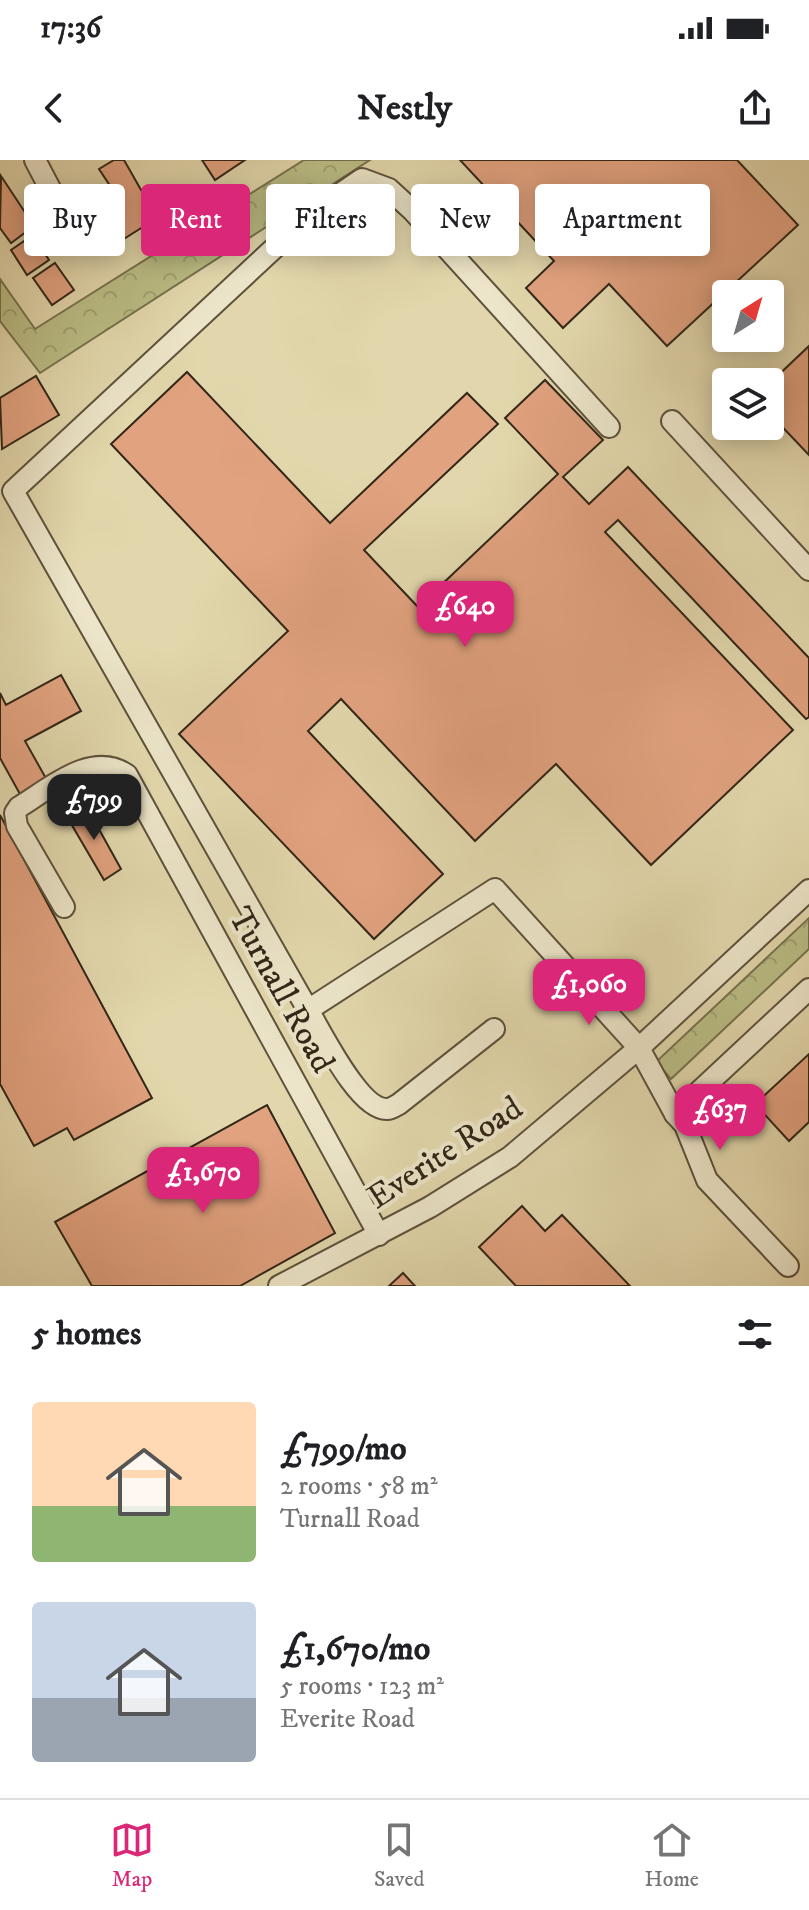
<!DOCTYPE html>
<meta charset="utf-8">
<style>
:root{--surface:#fff;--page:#f2f2f2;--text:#202124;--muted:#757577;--line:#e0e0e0;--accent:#db2777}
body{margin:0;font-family:"IM FELL DW Pica",serif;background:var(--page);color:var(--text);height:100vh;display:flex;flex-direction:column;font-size:30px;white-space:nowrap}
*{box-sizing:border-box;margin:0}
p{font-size:26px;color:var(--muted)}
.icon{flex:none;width:44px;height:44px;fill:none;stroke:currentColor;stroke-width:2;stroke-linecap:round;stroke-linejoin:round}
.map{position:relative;height:1126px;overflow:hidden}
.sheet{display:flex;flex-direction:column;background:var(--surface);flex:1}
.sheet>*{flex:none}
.guide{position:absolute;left:24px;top:24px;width:762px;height:72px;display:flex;gap:16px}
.needle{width:52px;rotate:37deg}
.fabs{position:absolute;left:712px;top:120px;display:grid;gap:16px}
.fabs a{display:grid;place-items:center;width:72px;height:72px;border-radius:8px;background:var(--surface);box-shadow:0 4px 20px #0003;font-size:40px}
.price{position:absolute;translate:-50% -68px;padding:0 18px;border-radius:16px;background:var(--accent);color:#fff;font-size:26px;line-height:52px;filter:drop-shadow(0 2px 4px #0008)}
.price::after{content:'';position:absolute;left:50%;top:48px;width:24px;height:18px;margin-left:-12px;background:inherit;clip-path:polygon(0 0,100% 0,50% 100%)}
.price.active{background:#222;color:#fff}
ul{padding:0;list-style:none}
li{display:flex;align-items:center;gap:24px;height:200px;padding:0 32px}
li span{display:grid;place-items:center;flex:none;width:224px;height:160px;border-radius:8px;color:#555}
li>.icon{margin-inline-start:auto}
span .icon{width:96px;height:96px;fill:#fffc;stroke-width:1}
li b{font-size:34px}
h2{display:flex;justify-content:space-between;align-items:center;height:96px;padding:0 32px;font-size:34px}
.tag{padding:0 28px;border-radius:8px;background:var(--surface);box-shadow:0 4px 20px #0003;font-size:28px;line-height:72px}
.tag.active{background:var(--accent);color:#fff}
.status{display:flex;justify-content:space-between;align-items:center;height:56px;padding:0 40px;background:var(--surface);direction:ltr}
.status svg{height:22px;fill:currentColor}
header{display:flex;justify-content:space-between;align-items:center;height:104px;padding:0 32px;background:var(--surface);font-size:36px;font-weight:700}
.menu{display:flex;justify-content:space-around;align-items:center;height:112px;border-top:2px solid var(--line);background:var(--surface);font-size:22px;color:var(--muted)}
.menu a{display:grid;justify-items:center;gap:4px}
.menu .active{color:var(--accent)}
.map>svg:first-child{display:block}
</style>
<div class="status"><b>17:36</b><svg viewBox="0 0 49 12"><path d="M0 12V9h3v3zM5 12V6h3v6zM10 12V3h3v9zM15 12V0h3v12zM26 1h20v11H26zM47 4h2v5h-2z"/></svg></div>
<header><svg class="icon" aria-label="back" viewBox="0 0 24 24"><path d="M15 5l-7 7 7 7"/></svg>Nestly<svg class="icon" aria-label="share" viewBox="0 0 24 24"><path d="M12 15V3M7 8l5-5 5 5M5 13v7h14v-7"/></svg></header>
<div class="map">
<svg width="809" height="1126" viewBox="0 0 809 1126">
<defs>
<pattern id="forest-crowns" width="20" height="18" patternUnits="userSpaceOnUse" patternTransform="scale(2)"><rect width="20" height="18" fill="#babd85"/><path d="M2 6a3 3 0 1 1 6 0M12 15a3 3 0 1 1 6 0" fill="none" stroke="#a0a272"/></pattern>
</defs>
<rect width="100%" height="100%" fill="#e2d7ac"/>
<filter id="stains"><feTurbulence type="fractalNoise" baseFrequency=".0025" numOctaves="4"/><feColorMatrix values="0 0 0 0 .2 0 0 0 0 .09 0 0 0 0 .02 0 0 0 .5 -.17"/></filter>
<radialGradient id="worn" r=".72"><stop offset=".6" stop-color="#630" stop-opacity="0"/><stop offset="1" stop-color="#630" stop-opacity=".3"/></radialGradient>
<g fill="url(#forest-crowns)" stroke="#76724e" stroke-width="2">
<path d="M304,0H370L40,213L0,161V119L35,169Z"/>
<path d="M809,758V789L671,919L656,902Z"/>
</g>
<g fill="#e1a27f" stroke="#312617" stroke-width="2">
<path d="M114,0H124L157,58L108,89L94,69L124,47L99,9Z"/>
<path d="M202,0H245L215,20Z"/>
<path d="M460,0H737L798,65L667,186L609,124L563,168L526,128L554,101Z"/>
<path d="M1,16L34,66L11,83L0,68Z"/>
<path d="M33,75L49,100L27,115L11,90Z"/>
<path d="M55,103L74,130L52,145L33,118Z"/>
<path d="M809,186V295L770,254V223Z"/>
<path d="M187,212L330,363L467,233L498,264L364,390L418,447L558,314L505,258L545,220L603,280L563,317L589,344L628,307L809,498V557L806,559L618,360L605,372L793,570L651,705L556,604L475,681L341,539L308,571L443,714L374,779L179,574L288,471L111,284Z"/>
<path d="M36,216L59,255L2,289L0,238Z"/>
<path d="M61,515L81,551L25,581L48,622L21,636L0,598V533L6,545Z"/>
<path d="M85,644L121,709L104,720L66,655Z"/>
<path d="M0,655L152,938L74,980L67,968L34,986L0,924Z"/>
<path d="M809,894V962L789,981L755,944Z"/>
<path d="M267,945L335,1073L240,1126H92L55,1062Z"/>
<path d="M522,1046L545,1071L562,1055L630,1126H516L479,1087Z"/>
<path d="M403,1113L415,1126H389Z"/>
</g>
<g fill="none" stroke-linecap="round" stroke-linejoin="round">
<g stroke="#5d523c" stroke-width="24">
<g id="minor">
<path d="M35,0L77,80"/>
<path d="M672,261L809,410"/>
<path d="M609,267L413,51L389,29L362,19L312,53L13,331L308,850L495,729L639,888L675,954L685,965L707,1020L788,1106"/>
<path d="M64,747L17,666L15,653L19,647C49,629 92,590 127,615L379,1075"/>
<path d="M308,850C322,873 359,950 387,949C392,949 395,946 399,944L494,869"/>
<path d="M675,954L809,829"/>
<path d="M279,1126L430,1047L510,997L639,888L809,730"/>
</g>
</g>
<use href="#minor" stroke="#ece5c9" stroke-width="20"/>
</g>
<g text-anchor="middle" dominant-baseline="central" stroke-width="8" stroke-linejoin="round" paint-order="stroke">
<g font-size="34" fill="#312617" stroke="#ece5c9">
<text transform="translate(281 830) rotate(61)">Turnall Road</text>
<text transform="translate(445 993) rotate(-33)">Everite Road</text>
</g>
</g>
<rect width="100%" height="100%" filter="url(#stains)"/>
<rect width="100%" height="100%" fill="url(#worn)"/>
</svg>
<div class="fabs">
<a><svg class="needle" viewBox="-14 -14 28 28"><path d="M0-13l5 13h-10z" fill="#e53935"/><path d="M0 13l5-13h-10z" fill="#757577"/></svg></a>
<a><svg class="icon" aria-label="layers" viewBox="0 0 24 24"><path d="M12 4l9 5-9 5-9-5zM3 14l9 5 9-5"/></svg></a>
</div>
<b class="price" style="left:465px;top:489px">£640</b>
<b class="price active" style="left:94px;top:682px">£799</b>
<b class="price" style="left:589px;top:867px">£1,060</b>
<b class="price" style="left:720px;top:992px">£637</b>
<b class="price" style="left:203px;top:1055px">£1,670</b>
<div class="guide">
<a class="tag">Buy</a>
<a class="tag active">Rent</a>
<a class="tag">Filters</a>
<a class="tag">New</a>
<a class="tag">Apartment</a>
</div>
</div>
<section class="sheet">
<h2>5 homes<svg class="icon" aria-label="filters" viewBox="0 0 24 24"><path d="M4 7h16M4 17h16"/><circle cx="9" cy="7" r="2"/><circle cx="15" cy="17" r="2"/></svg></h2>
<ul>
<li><span style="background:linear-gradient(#ffd9b3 65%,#8fb573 0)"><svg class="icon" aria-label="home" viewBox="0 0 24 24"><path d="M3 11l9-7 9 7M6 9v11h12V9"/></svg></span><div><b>£799/mo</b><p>2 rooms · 58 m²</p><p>Turnall Road</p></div></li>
<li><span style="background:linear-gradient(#c9d6e8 60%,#9aa5b1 0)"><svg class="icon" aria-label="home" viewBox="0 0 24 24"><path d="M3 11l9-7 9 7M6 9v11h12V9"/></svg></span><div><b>£1,670/mo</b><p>5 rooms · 123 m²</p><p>Everite Road</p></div></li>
</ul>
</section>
<nav class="menu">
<a class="active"><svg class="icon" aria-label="map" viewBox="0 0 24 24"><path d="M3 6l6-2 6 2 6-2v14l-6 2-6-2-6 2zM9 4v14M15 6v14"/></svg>Map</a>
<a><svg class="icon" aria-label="saved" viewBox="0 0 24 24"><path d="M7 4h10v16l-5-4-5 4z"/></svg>Saved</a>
<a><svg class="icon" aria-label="home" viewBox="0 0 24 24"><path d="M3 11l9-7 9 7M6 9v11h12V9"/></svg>Home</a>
</nav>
